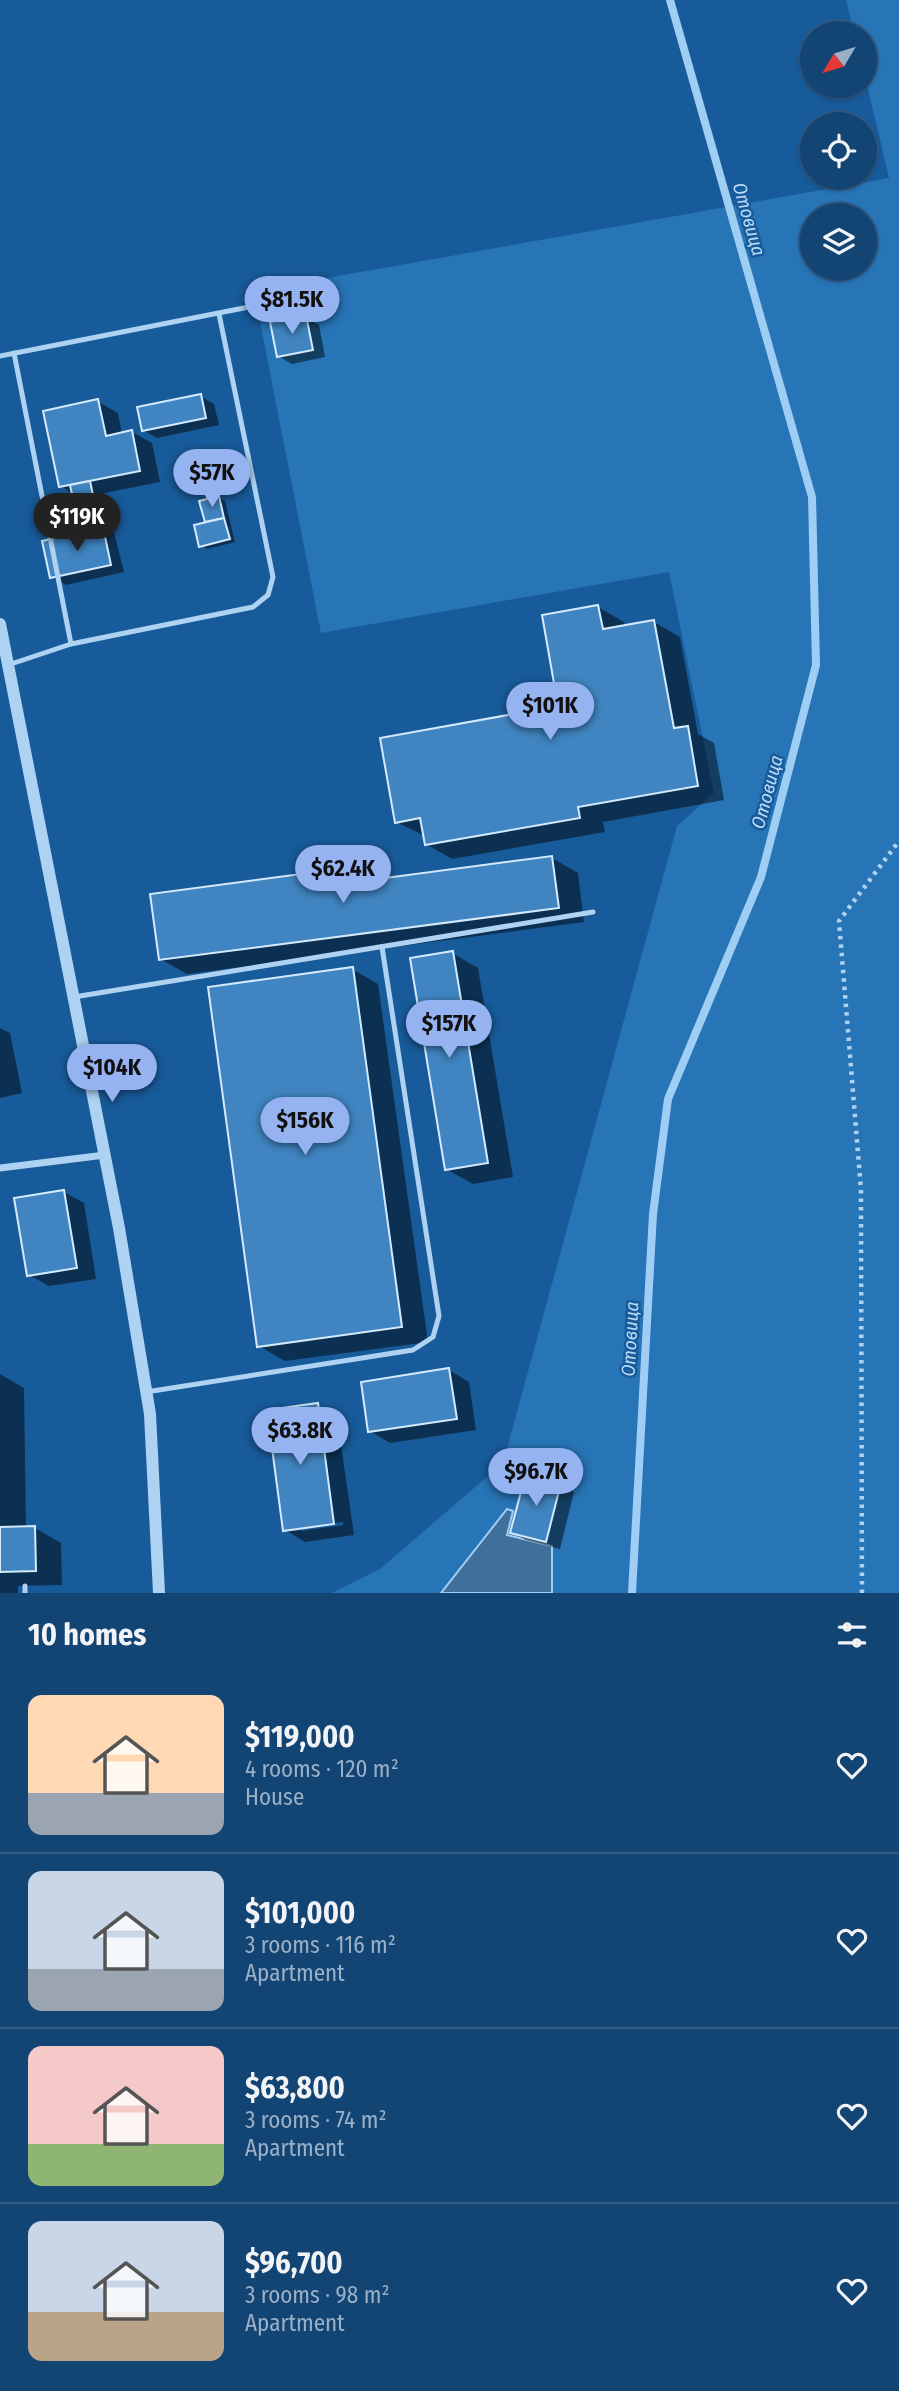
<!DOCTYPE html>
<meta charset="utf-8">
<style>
:root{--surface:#124474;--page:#1b4b79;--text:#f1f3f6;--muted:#9cb0c5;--line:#315c86;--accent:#95b2f1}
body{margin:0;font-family:"Fira Sans Condensed",sans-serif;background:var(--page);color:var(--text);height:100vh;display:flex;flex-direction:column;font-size:26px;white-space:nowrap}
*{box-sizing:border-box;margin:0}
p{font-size:23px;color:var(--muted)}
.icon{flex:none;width:38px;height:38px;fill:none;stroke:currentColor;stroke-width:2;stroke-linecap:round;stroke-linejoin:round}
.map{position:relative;height:1593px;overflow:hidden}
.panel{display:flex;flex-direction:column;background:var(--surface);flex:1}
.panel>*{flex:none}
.needle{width:46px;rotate:232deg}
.tools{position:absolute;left:800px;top:21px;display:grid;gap:14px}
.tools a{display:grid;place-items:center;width:77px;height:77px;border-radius:50%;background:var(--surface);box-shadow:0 2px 5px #0004,0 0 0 2px var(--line);font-size:35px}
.price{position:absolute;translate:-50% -60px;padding:0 16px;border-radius:24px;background:var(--accent);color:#111;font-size:23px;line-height:46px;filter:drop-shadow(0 2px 4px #0008)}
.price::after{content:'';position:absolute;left:50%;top:42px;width:21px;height:16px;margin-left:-10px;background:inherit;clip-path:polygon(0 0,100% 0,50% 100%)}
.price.active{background:#222;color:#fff}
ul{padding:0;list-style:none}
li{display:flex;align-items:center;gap:21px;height:175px;padding:0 28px}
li+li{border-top:2px solid var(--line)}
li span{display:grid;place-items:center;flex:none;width:196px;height:140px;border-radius:14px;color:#555}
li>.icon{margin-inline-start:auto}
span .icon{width:84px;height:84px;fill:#fffc;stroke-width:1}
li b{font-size:30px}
h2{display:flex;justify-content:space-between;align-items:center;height:84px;padding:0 28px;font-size:30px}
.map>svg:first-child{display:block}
</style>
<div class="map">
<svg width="899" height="1593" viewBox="0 0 899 1593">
<rect width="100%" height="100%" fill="#185b9a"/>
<path fill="#2774b6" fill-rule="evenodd" d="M846,0H899V1593H332L380,1569L503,1463L677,826L714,793L669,572L321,633L254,291L889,178L865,76L864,33H854ZM812,215H864V268H812Z"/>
<path fill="#3f6f9b" stroke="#9fcef4" stroke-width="2" d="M507,1509L513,1511L507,1535L552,1546V1593H441Z"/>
<g fill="#0007" fill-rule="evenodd">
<path d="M305,317L319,325L325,357L292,364L278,356Z"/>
<path d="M200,396L214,404L219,425L157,438L143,430Z"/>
<path d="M97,401L118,413L122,434L132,432L152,443L160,482L104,493L124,572L66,585L52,577L82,534L73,494L61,486Z"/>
<path d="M218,498L225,501L235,542L207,549L201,545L207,524L201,502Z"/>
<path d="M598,607L624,622L625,627L654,622L680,637L698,734L714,743L724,800L603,822L605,832L452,859L426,844L425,836L396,822L560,708Z"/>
<path d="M552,858L578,873L584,922L187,974L160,959L360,868L382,880Z"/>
<path d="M452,953L478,968L513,1177L473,1184L446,1169Z"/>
<path d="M352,969L378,984L428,1342L285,1361L259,1346Z"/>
<path d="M0,1028L10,1033L22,1093L0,1098Z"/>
<path d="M64,1192L84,1203L96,1279L49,1286L29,1275Z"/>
<path d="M449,1370L469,1382L476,1430L390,1443L370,1431Z"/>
<path d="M0,1374L24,1388L26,1528H35L61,1543L62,1585L18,1586V1593H0Z"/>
<path d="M317,1405L337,1417L354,1535L305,1542L285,1530ZM343,1522V1525L301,1531V1527Z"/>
<path d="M527,1476L561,1484L574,1492L560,1549L526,1540L512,1532Z"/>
</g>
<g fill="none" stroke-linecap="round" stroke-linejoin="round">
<path stroke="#9fcef4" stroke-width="8" d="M632,1593L653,1214L668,1099L761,877L816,665L812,497L670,0"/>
</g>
<g fill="#4085c1" stroke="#d4eafc" stroke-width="2">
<path d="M306,315L313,350L277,357L270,322Z"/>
<path d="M201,394L206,418L142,431L137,407Z"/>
<path d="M98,399L106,436L132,430L140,471L59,487L43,411Z"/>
<path d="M90,481L100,528L80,532L70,485Z"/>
<path d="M219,496L224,518L205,522L199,501Z"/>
<path d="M224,518L230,539L199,547L194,525Z"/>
<path d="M103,527L111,565L50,578L42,541Z"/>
<path d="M598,605L603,629L654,620L674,728L688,726L698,786L578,807L580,818L425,845L420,818L395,823L380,738L558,706L542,615Z"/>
<path d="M552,856L559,908L159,960L150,894L361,866L363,881Z"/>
<path d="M453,951L488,1163L445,1170L410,958Z"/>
<path d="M353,967L402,1327L257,1347L208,987Z"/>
<path d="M64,1190L77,1268L27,1276L14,1198Z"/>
<path d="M449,1368L457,1419L368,1432L361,1382Z"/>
<path d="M318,1403L334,1524L283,1531L267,1410Z"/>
<path d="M526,1473L561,1483L546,1542L510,1533Z"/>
<path d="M35,1526L36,1571L0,1572V1527Z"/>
</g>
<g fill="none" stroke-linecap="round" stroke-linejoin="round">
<path stroke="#add2f2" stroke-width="4.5" stroke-dasharray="3.5 5" stroke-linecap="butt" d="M862,1593L861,1190L839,921L899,841"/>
<g stroke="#add2f2" stroke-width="5">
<path d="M14,353L71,644"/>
<path d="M0,356L254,306"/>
<path d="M8,665L71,644L253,607L268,595L273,577L219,314"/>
<path d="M74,997L593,912"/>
<path d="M146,1392L413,1350L433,1337L439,1316L382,947"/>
<path d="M25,1586V1593"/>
</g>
<path stroke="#add2f2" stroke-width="7" d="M0,1168L105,1155"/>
<path stroke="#add2f2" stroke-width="12" d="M0,624L119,1228L150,1414L159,1593"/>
</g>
<g text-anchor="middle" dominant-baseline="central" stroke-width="5" stroke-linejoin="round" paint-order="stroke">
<g font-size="19" font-style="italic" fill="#b9dbf8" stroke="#185b9a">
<text transform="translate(749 219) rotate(74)">Отовица</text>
<text transform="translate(767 792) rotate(-75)">Отовица</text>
<text transform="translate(630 1339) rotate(-87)">Отовица</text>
</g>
</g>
</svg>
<div class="tools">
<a><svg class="needle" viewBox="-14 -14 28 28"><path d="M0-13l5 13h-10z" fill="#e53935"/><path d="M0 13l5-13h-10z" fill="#9cb0c5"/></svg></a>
<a><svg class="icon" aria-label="locate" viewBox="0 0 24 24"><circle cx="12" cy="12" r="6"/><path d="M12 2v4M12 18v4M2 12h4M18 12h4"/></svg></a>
<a><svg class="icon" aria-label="layers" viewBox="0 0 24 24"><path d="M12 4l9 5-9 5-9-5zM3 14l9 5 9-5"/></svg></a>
</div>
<b class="price" style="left:292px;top:336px">$81.5K</b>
<b class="price" style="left:212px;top:509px">$57K</b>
<b class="price active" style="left:77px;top:553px">$119K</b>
<b class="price" style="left:550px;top:742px">$101K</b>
<b class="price" style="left:343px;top:905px">$62.4K</b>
<b class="price" style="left:449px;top:1060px">$157K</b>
<b class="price" style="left:112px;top:1104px">$104K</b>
<b class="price" style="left:305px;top:1157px">$156K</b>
<b class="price" style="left:300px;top:1467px">$63.8K</b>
<b class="price" style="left:536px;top:1508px">$96.7K</b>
</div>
<section class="panel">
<h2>10 homes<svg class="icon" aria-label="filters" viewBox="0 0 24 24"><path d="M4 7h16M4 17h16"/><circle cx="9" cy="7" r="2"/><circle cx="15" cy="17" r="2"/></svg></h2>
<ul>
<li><span style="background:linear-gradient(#ffd9b3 70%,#9aa5b1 0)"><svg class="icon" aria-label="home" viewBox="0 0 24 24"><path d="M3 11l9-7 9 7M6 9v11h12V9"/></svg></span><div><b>$119,000</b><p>4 rooms · 120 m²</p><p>House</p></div><svg class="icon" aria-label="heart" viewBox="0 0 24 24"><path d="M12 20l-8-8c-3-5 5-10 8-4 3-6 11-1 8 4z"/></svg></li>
<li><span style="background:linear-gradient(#c9d6e8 70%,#9aa5b1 0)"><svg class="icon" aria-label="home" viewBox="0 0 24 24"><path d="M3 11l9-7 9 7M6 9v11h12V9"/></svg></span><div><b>$101,000</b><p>3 rooms · 116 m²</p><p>Apartment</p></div><svg class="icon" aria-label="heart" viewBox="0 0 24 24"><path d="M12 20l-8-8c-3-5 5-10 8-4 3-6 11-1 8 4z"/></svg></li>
<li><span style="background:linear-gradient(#f6c9c9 70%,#8fb573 0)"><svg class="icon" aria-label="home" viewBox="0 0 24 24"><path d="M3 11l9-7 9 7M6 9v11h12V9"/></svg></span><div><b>$63,800</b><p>3 rooms · 74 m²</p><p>Apartment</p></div><svg class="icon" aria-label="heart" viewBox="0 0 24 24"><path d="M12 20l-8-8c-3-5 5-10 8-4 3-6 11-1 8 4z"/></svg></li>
<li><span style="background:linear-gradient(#c9d6e8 65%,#b9a48a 0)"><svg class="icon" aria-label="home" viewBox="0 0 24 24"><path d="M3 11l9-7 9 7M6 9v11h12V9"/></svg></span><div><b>$96,700</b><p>3 rooms · 98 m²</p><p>Apartment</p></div><svg class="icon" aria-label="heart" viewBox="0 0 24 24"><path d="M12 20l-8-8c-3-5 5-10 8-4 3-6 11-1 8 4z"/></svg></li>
</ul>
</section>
